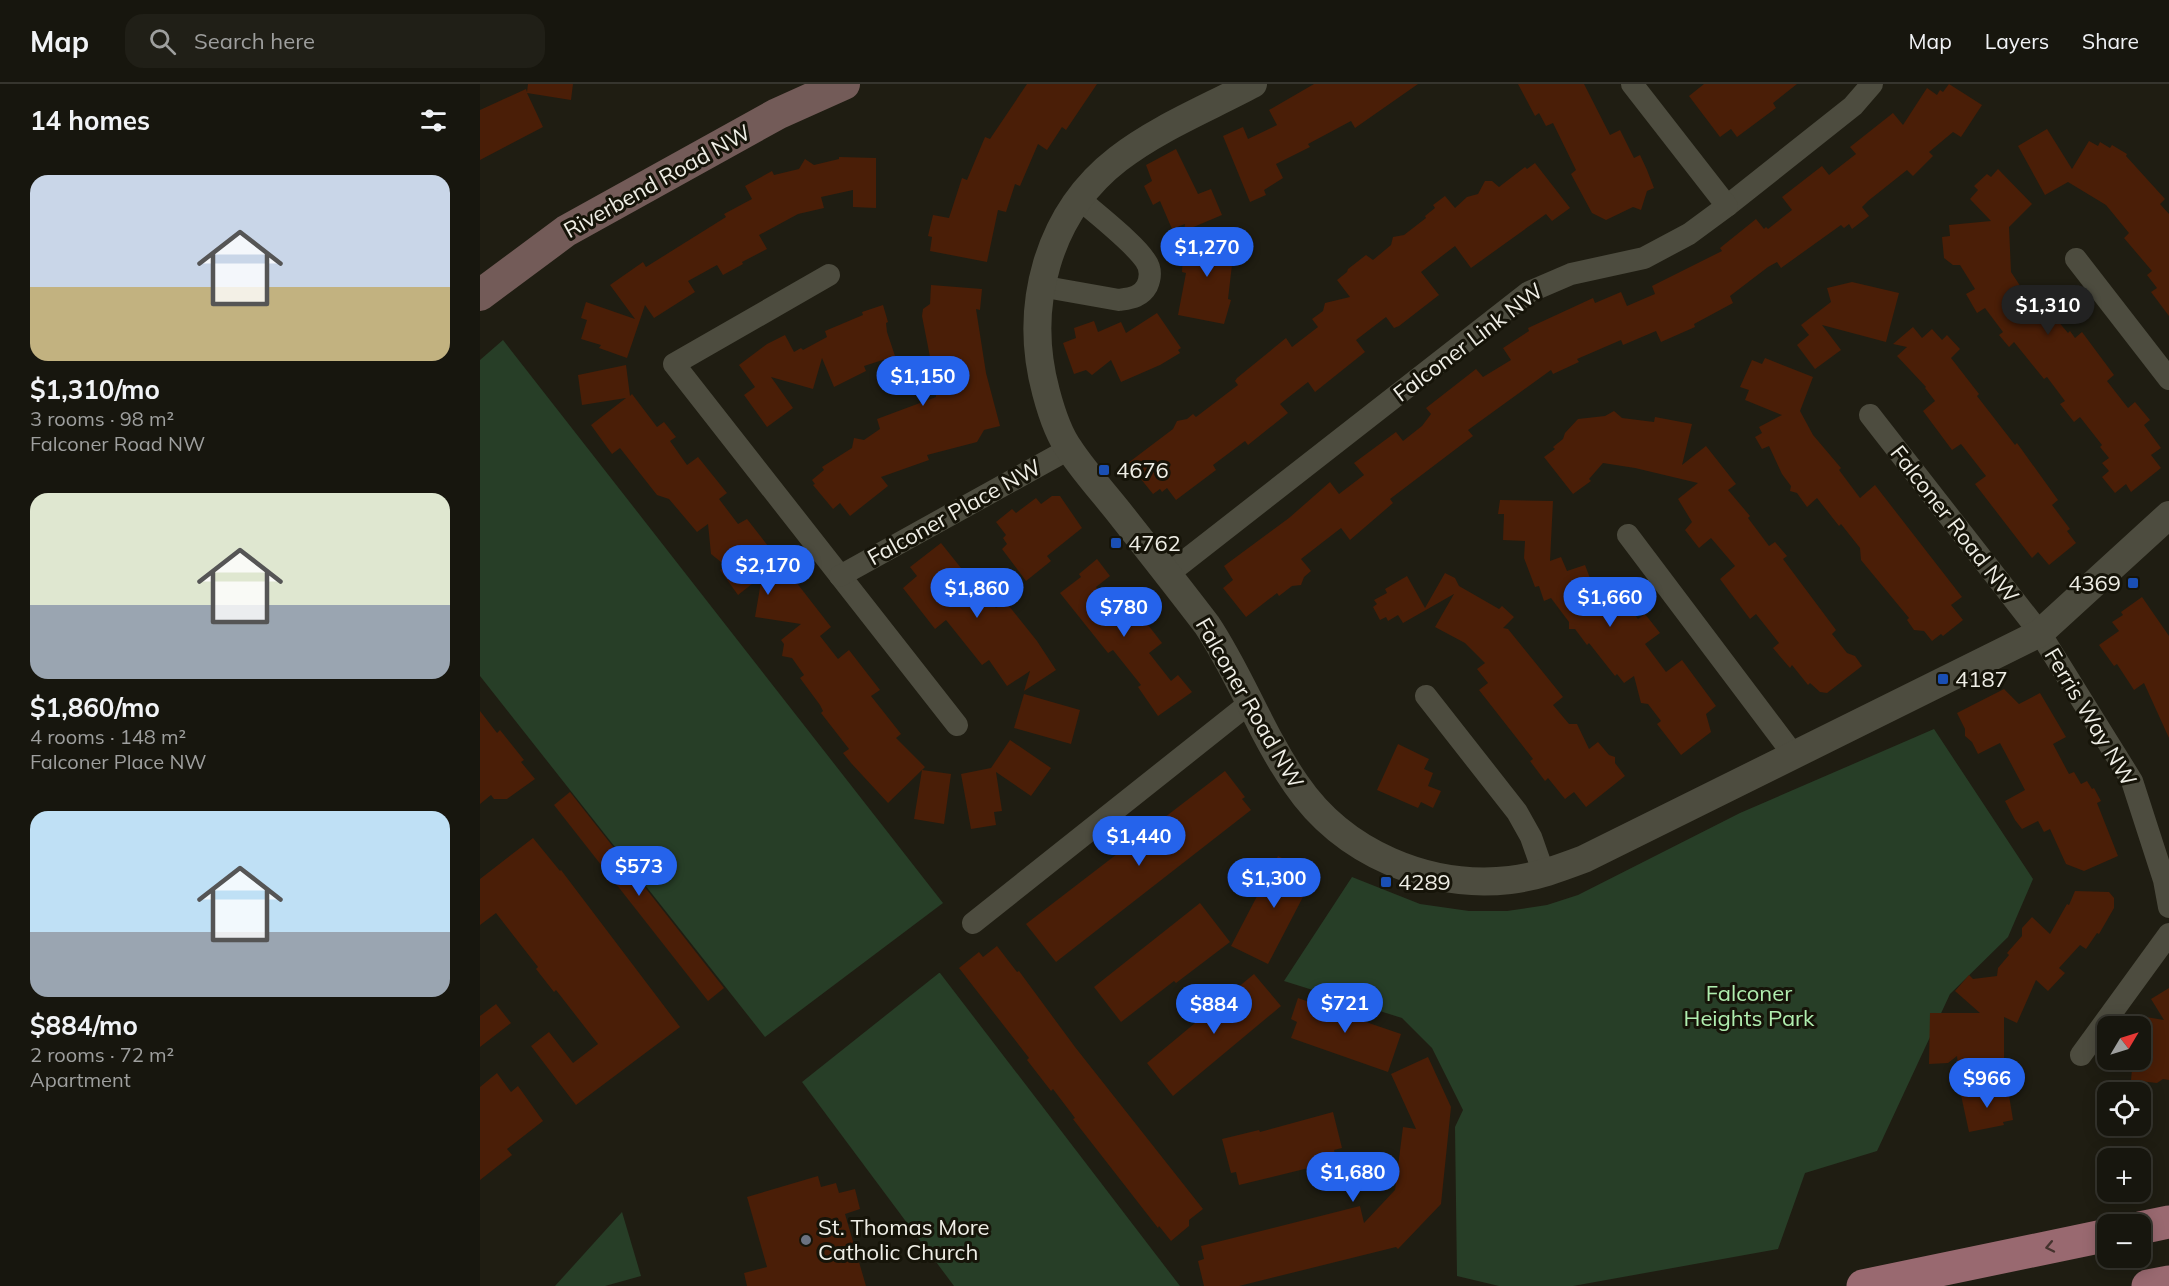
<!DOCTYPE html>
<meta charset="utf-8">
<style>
:root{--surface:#17160e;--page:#201f17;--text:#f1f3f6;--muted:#9e9f9e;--line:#36352e;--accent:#2563eb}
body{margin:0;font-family:Mulish,sans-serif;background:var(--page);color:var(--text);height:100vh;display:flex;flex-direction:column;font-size:22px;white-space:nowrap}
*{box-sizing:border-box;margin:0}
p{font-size:20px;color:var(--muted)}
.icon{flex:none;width:33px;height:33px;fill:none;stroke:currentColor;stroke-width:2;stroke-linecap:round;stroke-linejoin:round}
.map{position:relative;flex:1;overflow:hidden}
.details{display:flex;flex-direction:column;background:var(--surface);width:480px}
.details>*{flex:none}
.needle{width:39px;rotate:52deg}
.buttons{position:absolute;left:1617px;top:932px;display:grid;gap:12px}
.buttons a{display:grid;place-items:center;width:54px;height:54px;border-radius:12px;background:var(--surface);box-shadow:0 3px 15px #0003,0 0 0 2px var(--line);font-size:30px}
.price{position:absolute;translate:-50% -51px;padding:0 14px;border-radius:21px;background:var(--accent);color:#fff;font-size:20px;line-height:39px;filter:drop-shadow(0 2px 3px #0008)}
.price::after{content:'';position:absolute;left:50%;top:36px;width:18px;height:14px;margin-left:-9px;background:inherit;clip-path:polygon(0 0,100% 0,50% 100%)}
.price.current{background:#222;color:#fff}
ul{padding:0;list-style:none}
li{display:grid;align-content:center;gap:12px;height:318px;padding:0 30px}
li span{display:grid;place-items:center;height:186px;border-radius:18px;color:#555}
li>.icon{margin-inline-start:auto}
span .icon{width:108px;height:108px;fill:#fffc;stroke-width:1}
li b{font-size:26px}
h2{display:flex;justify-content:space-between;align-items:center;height:72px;padding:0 30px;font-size:26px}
header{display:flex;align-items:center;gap:36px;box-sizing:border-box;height:84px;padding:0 30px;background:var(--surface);border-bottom:2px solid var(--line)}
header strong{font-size:28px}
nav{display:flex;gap:33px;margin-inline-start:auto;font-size:21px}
.search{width:420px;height:54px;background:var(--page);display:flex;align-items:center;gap:15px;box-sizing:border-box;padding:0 21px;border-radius:18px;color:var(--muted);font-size:22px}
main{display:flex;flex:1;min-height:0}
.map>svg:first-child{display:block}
</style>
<header>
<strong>Map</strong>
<div class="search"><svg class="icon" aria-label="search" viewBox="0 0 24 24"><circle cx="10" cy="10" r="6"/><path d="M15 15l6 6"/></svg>Search here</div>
<nav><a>Map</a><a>Layers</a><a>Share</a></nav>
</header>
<main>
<section class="details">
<h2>14 homes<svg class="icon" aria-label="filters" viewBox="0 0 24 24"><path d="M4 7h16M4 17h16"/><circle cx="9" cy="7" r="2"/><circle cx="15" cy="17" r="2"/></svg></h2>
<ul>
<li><span style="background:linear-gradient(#c9d6e8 60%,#c2b280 0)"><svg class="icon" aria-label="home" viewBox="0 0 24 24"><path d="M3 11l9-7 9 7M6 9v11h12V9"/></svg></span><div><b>$1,310/mo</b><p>3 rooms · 98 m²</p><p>Falconer Road NW</p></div></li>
<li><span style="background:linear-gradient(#dfe7d0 60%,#9aa5b1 0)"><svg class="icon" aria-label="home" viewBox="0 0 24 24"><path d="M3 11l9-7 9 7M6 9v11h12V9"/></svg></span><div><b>$1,860/mo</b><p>4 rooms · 148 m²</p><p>Falconer Place NW</p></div></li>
<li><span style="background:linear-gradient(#bfe0f5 65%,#9aa5b1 0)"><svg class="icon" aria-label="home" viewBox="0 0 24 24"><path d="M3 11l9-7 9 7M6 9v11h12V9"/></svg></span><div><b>$884/mo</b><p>2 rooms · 72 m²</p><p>Apartment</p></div></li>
</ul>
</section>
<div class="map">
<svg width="1689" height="1202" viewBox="0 0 1689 1202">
<rect width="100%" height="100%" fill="#1f1d12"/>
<g fill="#273e27">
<path d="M23,256L463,819L285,953L0,592V276Z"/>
<path d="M1454,645L1553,795L1528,853L1470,910L1397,1067L1325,1089L1298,1165L1093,1202H1019L977,1192L975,1043L983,1026L952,964L922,934L804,897L872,793L940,820L989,827H1027L1067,821L1098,811L1260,729Z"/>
<path d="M459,889H460L700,1202H474L322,998Z"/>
<path d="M142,1128L161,1192L125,1202H75Z"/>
</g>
<g fill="#4a1e07">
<path d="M48,0H93L91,16L47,9L63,43L0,76V26L46,5L47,8Z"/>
<path d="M547,0H617L586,46L582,43L567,66L558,60L540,102L535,100L526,128L518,126L507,178L450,167L452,153L448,152L453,131L469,134L482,94L487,96L505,53L510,55Z"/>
<path d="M834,0H938L875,44L871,37L828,60L830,63L796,80L803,94L784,106L786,111L770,118L743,52L763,43L768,55L797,41L789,26Z"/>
<path d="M1038,0H1104L1130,51L1140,46L1154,74L1160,71L1167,86L1174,104L1167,107L1161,126L1153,123L1126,136L1112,129L1091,90L1096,86L1073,39L1066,42L1059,29L1055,32Z"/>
<path d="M1224,0H1317L1293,19L1296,24L1257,53L1251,45L1240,53L1209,12Z"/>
<path d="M1469,0L1502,21L1481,53L1473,48L1449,68L1453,72L1433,92L1427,86L1388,117L1382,123L1389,132L1372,145L1369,140L1364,144L1361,141L1301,184L1297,178L1288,183L1250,212L1253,219L1214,240L1215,243L1181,258L1176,247L1143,261L1141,256L1097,275L1099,278L1073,290L1071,286L988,346L993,352L910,415L913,419L870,456L861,444L821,475L831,487L824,493L821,501L812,502L799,512L797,509L766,533L743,504L753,496L744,482L809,434L850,398L859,410L884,391L874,379L916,348L923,357L942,342L951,330L946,324L996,285L1003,293L1031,276L1023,264L1049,247L1048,244L1113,214L1115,219L1141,208L1147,222L1175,210L1172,202L1242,167L1240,164L1276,135L1284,145L1286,143L1288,145L1312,126L1302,113L1342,82L1349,91L1376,70L1370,63L1413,29L1423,41L1447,4L1457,11L1460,6L1463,8Z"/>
<path d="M1567,45L1592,85L1609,57L1618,62L1620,58L1630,64L1632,61L1647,70L1646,72L1685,115L1680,120L1689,130V232L1671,208L1677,204L1667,191L1672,187L1644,154L1649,149L1626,121L1588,98L1565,111L1538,62Z"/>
<path d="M696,65L718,110L731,105L742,131L704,147L705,140L692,145L680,117L673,121L664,102L672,97L666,81Z"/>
<path d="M359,73L396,74V124L373,123V106L341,113L344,124L318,130L279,151L287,165L262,178L263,180L243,191L237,181L208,197L215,208L174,234L165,221L147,274L119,264L121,261L101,255L107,236L101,234L106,218L155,235L130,201L163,178L166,183L246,133L244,130L272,115L265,102L292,87L294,91L319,85L325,75L334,81L359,75Z"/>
<path d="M1055,79L1090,124L1072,137L1066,130L991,184L975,162L941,188L959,211L919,242L914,244L906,233L876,256L885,268L835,308L828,298L800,320L808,329L768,361L765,357L733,381L736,386L696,416L687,404L682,408L680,405L673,410L648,379L693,345L697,337L707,335L713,330L716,333L758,301L755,297L757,294L806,254L812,263L838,243L832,235L843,227L845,219L870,213L857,196L867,188L868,185L886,171L893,176L911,161L913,153L924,151L946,134L945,132L955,124L953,121L965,112L975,124L987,113L998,110L1005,97H1012L1019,103L1045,83L1047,85Z"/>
<path d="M1518,85L1552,120L1529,143L1531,188L1558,229L1566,223L1588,249L1590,247L1595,254L1602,248L1634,291L1627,297L1648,324L1655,318L1670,336L1664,341L1681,364L1671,371L1681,384L1651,408L1646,400L1635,409L1622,393L1629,387L1622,379L1629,374L1620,363L1622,361L1600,333L1594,338L1580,320L1585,317L1567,293L1564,295L1534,258L1529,263L1519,251L1523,248L1505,224L1497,229L1486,210L1495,205L1480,181H1473L1464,174L1462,153L1470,152L1469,141L1511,137L1490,115L1498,106L1494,102L1507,90L1511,93Z"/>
<path d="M704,152L755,155L748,215L751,216L744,240L698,231L706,189L702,188Z"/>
<path d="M1372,198L1419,209L1406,258L1342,241L1361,266L1335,285L1317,261L1329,251L1321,241L1351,218L1347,204Z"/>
<path d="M451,201L502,205L500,226L496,225L506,289L520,342L504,346L497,358L447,371L449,376L401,393L408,402L370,432L360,419L353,425L333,401L335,400L332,396L344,386L342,383L372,364L374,354L384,356L400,345L397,335L456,313V310L461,309L451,278L442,232L443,225L450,220Z"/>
<path d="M403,221L408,238L406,239L407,248L415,272L384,282L386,287L354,303L342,274L333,305L291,293L313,324L287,343L264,311L275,303L259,281L287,260L305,251L314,268L321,264L323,266L347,253L345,247L383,231L382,228Z"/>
<path d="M677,229L701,264L698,266L700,269L680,281L641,298L631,276L612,291L606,286L594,290L583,259L596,254L594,244L614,237L618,248L641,238L646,249Z"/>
<path d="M1433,243L1442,254L1452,245L1462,256L1467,251L1480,265L1471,274L1499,310L1497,312L1535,361L1537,359L1578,416L1572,421L1590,445L1587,447L1596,459L1569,481L1558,468L1552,474L1495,400L1506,392L1481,360L1472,366L1443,327L1455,317L1445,304L1446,303L1417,272L1427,263L1413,260Z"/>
<path d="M1285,274L1333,293L1320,327L1333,351L1361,384L1359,386L1380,414L1395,401L1482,513L1471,521L1483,536L1463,552L1461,550L1452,557L1444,547L1434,546L1427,536L1429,534L1381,476L1380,464L1361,440L1359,442L1337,414L1327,423L1317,409L1310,407L1311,402L1302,390L1289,362L1282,365L1275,353L1282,349L1279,343L1302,331L1265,316L1269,306L1260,303L1272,276L1282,280Z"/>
<path d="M146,281L150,312L152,310L177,343L184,338L196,353L190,357L207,381L218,373L247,409L239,415L258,440L267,435L351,543L340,552L358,575L369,566L400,606L391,612L421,650L416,654L445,683L442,686L471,690L464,740L434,735L442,686L408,719L371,679L363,669L369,665L341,629L343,627L340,621L320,594L324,591L312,574L302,572L304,560L301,556L321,540L275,533L282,492L258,511L240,486L246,482L231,470L228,440L217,448L189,415L177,411L140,364L132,370L111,341L146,314L102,321L98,291Z"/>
<path d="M1134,327L1142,334L1174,338L1175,333L1212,340L1202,381L1226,362L1256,400L1248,406L1270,432L1268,434L1289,462L1295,458L1307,472L1303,475L1356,546L1352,550L1367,569L1375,572L1382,582L1347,609L1340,608L1330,599L1328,601L1312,581L1310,584L1293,564L1299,559L1276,530L1270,535L1240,495L1255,482L1231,454L1219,464L1205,446L1212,438L1198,415L1218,399L1155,384L1123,379L1109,395L1111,397L1093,410L1064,373L1075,365L1073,363L1083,355L1085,349L1098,335L1125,332Z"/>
<path d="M572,412H580L602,444L567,472L571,477L546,497L522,465L527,460L523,454L526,451L516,438L532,425L536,429L556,414L561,420Z"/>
<path d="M1020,416L1073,417L1070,477L1081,473L1087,487L1105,481L1113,502L1124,516L1138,508L1158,535L1165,530L1180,549L1165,560L1186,588L1202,576L1236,622L1226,630L1231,648L1201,671L1177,640L1181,637L1168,620L1161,619L1154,592L1144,599L1137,590L1135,592L1109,559L1107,561L1095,545H1089V538L1071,514L1064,517L1059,502L1055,503L1044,474L1045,457L1023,456L1024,430H1018Z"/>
<path d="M461,459L485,489L487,487L516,524L525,517L557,557L576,586L544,607L550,587L527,602L509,576L502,581L466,536L455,545L423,504L437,492L430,483Z"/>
<path d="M617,475L630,492L616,503L638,529L651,519L682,559L669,569L691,597L698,591L712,608L678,632L658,603L661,601L633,566L628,569L580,509L601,493L599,490Z"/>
<path d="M965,489L975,494L979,502L1019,525L1022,522L1034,533L1023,544L1028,545L1083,613L1073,621L1089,640H1097L1109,665L1118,658L1129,671L1135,673V679L1145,692L1106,723L1094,708L1085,715L1068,694L1065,697L1050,677L1053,675L999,606L1008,599L997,585L1005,579L985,559L955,543L974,510L923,539L918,531L908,537L906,533L900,536L893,523L897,520L894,516L907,509L905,505L927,492L945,524Z"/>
<path d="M1662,513L1689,552V654L1664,599L1654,606L1637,580L1634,582L1619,561L1639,547L1632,538L1643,531L1641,528Z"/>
<path d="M1524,605L1539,620L1560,609L1586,653L1573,660L1589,690L1594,688L1601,700L1607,697L1612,705L1614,704L1621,717L1617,719L1638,772L1604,787L1586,780L1570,745L1564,748L1558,737L1542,745L1535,736L1525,717L1545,706L1520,659L1498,670L1492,658L1485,652V645L1477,629Z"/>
<path d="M544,610L600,626L591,660L534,644Z"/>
<path d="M0,627L17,649L20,646L44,676L41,678L55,695L27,715H14L11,711L0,720Z"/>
<path d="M530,656L571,684L551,712L516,688L522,727L514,728L516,741L491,745L481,690L511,684Z"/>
<path d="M918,660L949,675L944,685L953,689L948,702L961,707L953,724L941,718L938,724L897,706Z"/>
<path d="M745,687L765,713L762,715L771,726L576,878L546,840Z"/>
<path d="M90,708L244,904L228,917L74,721Z"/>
<path d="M53,754L80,787L81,786L200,943L96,1021L51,962L69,948L93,979L118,960L76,906L74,908L56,885L58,883L16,829L0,841V795Z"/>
<path d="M798,772L812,779L815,775L837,786L788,880L751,862Z"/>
<path d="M1595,807L1629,808L1634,814V824L1619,850L1617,849L1606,865L1600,861L1579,884L1585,889L1568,907L1556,896L1537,939L1524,933V981H1478L1477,972L1468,979L1449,980L1450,929H1500L1475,907L1489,891L1493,895L1517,892L1518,884L1529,871L1527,869L1542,852V844L1552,833L1570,850L1587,820L1589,821Z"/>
<path d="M720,819L750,858L696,899L694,897L641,938L614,903Z"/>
<path d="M517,862L537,888L539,887L595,963L723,1125L709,1136V1142L691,1157L679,1142L678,1144L607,1053L593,1035L595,1034L573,1005L571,1007L547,976L549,974L479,884L499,868L503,873Z"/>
<path d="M774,890L801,922L693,1012L667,979Z"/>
<path d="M1689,904V996L1683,995L1677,999L1651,996L1653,975H1660V932L1684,936L1671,915Z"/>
<path d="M818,914L854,927L856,922L884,932L883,937L921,950L908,988L811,954L817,938L811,935Z"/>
<path d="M16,920L31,939L0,963V932Z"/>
<path d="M948,973L971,1023L961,1120L918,1165L916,1163L759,1202H724L718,1177L724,1175L721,1162L880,1122L884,1139L915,1106L923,1043L936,1045L911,990Z"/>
<path d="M17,989L31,1008L38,1002L63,1037L27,1065L32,1071L0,1096V1003Z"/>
<path d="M1528,1005L1533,1036L1523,1038L1524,1041L1489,1048L1481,1011Z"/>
<path d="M853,1028L862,1064L854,1066L857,1077L759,1101L756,1088L751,1089L742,1055L779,1046L780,1048Z"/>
<path d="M338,1092L341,1103L356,1099L359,1109L375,1105L380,1125L365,1130L386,1202H267L264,1189L287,1183L267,1113Z"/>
</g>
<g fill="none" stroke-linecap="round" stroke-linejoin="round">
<g stroke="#4d4c3f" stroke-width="22">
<path d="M1247,122L1373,22L1392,0"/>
<path d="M1596,175L1689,295"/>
<path d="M349,191L194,280L477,641"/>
<path d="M560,202L639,216C651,214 661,213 667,202C671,193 671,184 665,176C653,158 617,131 600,115"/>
<path d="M1390,331L1560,549L1652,697L1684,796L1689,823"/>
<path d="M1148,451L1313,670"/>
<path d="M688,490L1049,208L1091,190L1164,174L1209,150L1247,122L1152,0"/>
<path d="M360,492L589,365"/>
<path d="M946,612L1037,728L1051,753L1064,790"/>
<path d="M493,839L771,618"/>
<path d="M1601,971L1689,850"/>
</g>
<path stroke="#4d4c3f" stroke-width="28" d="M773,0C728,24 678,44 638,75C567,130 543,223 566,308C571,327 578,350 590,366C604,387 622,407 638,427C668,465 698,503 727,541C761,592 781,650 816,700C863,769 948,805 1030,796C1056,793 1080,784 1104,775L1560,549L1689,431"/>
<path stroke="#735b58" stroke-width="32" d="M0,211L86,147L297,30L364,0"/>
<g stroke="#996970" stroke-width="33">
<path d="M1660,1144L1689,1138"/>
<path d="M1383,1202L1628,1151"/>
<path d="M1668,1202L1689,1198"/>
</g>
</g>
<defs><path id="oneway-chevron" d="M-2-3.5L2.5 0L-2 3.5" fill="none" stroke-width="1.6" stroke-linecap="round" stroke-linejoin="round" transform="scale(1.5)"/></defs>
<use stroke="#44322d" href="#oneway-chevron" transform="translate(1570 1163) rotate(168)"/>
<g fill="#1a4fb4" stroke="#161409" stroke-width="2">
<rect x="618" y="380" width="12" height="12" rx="3"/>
<rect x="630" y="453" width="12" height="12" rx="3"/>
<rect x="1647" y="493" width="12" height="12" rx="3"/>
<rect x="1457" y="589" width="12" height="12" rx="3"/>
<rect x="900" y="792" width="12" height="12" rx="3"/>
</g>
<circle fill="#6b7280" stroke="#161409" stroke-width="2" cx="326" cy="1156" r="6"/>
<g text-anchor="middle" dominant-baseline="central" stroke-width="6" stroke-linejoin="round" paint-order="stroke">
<g font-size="22" fill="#efeee6" stroke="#161409">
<text transform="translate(177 97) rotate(-29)">Riverbend Road NW</text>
<text transform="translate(988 258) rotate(-37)">Falconer Link NW</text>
<text transform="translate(474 428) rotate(-29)">Falconer Place NW</text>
<text transform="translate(1475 440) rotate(52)">Falconer Road NW</text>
<text transform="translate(770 619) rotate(60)">Falconer Road NW</text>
<text transform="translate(1611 633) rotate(59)">Ferris Way NW</text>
</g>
<g font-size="22" fill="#efeee6" stroke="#161409" text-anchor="start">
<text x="636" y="386">4676</text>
<text x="648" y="459">4762</text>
<text x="1641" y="499" text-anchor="end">4369</text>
<text x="1475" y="595">4187</text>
<text x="918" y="798">4289</text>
<text x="338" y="1143">St. Thomas More<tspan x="338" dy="25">Catholic Church</tspan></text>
</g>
<g font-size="22" fill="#b0eeaf" stroke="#161409">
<text x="1269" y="909">Falconer<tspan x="1269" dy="25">Heights Park</tspan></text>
</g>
</g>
</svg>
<div class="buttons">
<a><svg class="needle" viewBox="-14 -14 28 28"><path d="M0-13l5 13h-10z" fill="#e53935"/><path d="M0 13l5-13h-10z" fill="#9e9f9e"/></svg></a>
<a><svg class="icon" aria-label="locate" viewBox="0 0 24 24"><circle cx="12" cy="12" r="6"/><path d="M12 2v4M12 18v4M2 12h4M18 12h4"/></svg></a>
<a>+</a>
<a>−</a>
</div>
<b class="price" style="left:727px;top:194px">$1,270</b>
<b class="price current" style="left:1568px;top:252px">$1,310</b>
<b class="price" style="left:443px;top:323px">$1,150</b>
<b class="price" style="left:288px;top:512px">$2,170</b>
<b class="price" style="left:497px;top:535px">$1,860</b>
<b class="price" style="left:1130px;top:544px">$1,660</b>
<b class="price" style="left:644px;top:554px">$780</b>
<b class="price" style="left:659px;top:783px">$1,440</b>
<b class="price" style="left:159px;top:813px">$573</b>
<b class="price" style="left:794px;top:825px">$1,300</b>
<b class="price" style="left:865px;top:950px">$721</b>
<b class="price" style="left:734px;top:951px">$884</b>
<b class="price" style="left:1507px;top:1025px">$966</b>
<b class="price" style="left:873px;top:1119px">$1,680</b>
</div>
</main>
